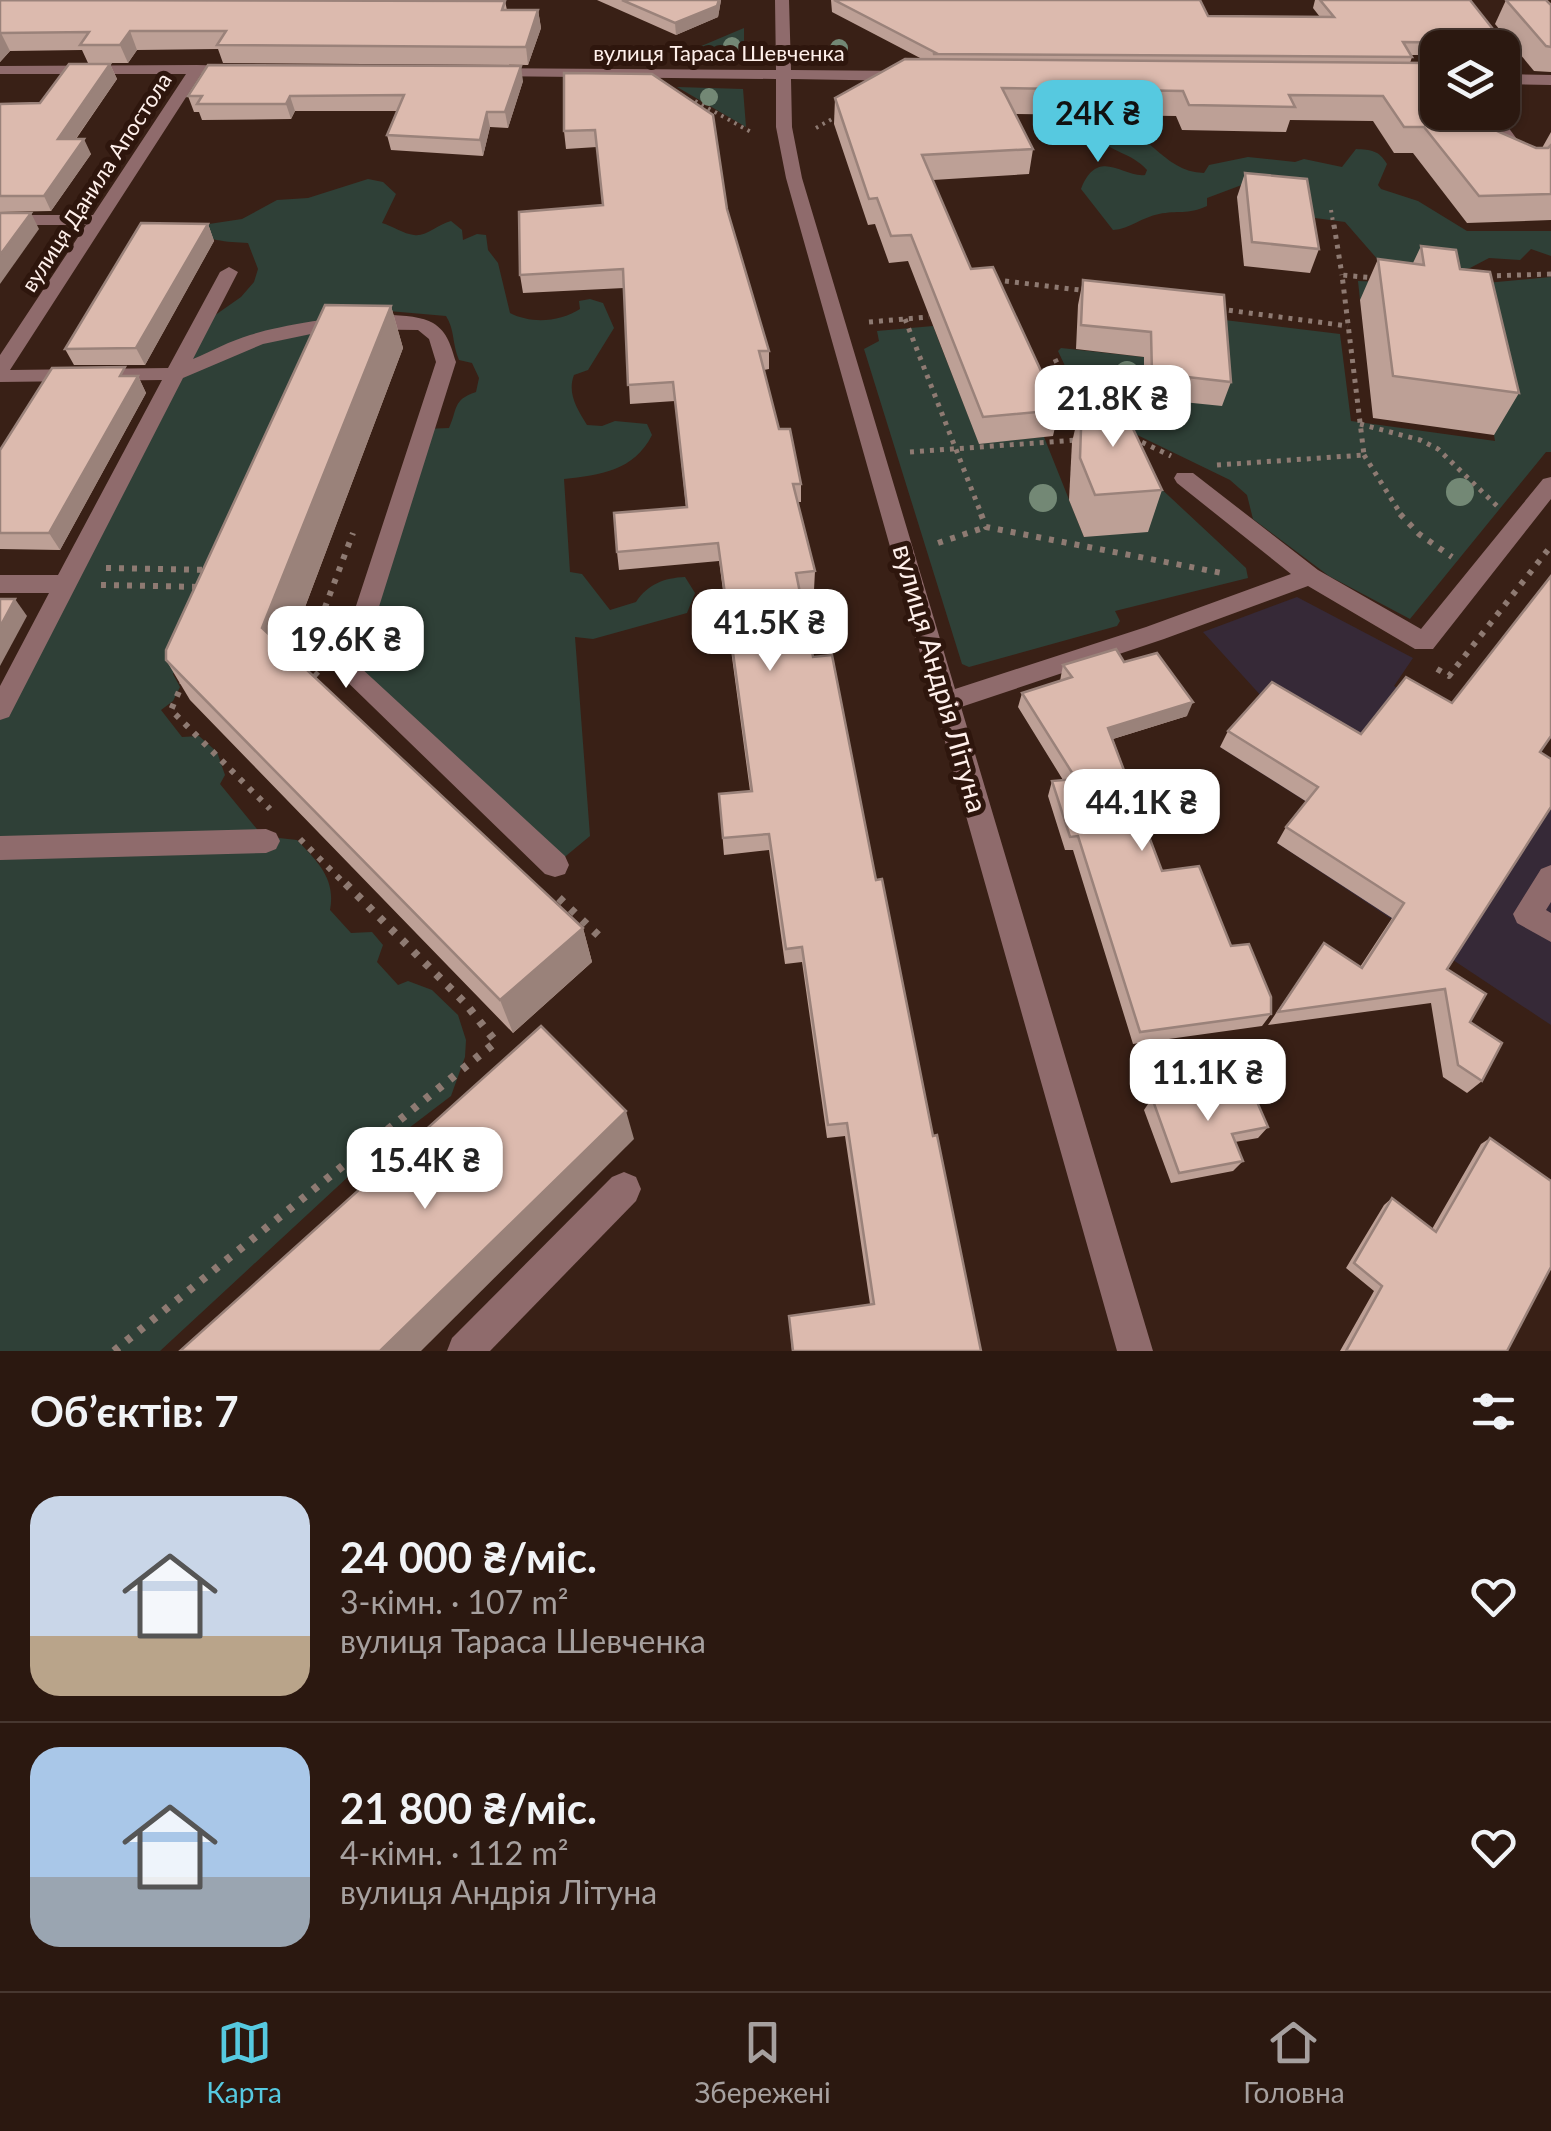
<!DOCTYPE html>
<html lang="uk">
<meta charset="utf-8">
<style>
:root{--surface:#2b1810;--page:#332119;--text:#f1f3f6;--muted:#a6a09f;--line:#473730;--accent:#56c9e0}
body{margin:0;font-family:Lato,sans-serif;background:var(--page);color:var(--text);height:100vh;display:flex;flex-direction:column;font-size:38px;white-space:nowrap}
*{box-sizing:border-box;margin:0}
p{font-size:32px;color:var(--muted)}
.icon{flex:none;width:55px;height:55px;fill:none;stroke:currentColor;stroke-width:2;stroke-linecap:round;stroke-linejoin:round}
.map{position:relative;height:1351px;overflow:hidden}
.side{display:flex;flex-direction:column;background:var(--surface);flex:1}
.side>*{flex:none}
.buttons{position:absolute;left:1420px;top:30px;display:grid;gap:20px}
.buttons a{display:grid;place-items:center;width:100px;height:100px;border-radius:20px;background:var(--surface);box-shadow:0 2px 8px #0004,0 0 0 2px var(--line);font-size:50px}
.price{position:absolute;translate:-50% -85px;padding:0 22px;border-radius:20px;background:#fff;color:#222;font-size:32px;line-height:65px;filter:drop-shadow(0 2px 5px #0008)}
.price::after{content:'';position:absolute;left:50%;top:60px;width:30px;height:22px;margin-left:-15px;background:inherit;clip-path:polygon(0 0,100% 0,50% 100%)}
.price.on{background:var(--accent);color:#111}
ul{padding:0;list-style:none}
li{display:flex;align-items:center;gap:30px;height:250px;padding:0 30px}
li+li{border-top:2px solid var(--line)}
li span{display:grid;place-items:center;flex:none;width:280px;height:200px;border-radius:30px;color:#555}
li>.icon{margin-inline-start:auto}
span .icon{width:120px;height:120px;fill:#fffc;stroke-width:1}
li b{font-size:42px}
h2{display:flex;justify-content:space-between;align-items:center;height:120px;padding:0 30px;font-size:42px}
.menu{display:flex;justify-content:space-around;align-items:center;height:140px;border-top:2px solid var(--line);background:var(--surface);font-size:28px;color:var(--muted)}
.menu a{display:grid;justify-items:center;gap:5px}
.menu .on{color:var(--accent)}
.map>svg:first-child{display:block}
</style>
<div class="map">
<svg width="1551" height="1351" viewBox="0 0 1551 1351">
<rect width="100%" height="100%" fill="#392016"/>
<path fill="#362937" d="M1297,597L1413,658L1394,686L1551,776V1025L1277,843L1308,803L1220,747L1263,698L1203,632Z"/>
<g fill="#2f4037">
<path d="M744,28V56L680,55Z"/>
<path d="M677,87L743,89L746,127Z"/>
<path d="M1105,124C1148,125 1161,172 1204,173L1209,165L1248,157L1295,162L1304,159L1342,167L1356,149C1371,150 1379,150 1387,164L1378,185L1381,189L1418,201L1467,231H1551V256L1531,249L1520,260L1489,258L1470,268L1439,274L1379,261L1345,222L1315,218L1247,183L1207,198V206C1188,215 1177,210 1159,214C1142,217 1130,229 1113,230L1081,189C1098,146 1123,178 1145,175L1147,170C1131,152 1111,153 1096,136Z"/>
<path d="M368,179L383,182L396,194L382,223C392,226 404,234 414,235C426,237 438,224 451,221L462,230L463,240L477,234L486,235L488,250L498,263L510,313C531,324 560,322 580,309L579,301L590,299L603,303L614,328L588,370L574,375C567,393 577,409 587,425L602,426L615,421L647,424L652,435C634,471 600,475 564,479L570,572L582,574L610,610L636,602C648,584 664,578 685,577L695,593L687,613L593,639L575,637L590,836L555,865L347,670L424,429L449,428C458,409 452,400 476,392L479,378L472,363L459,360C452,344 455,330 446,316L377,310L196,631L173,674L180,687L173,701L161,710L182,737L199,736L217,752L225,775L220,784L270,845L279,838L297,840C318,862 336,879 330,910L351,933L372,932L383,945L377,962L398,985L408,981L432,990L458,1015L466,1040L465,1057L451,1096L363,1163L160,1351H0V710L211,318L241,297L254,282L258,269L248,243C227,242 205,241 189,227L242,219L277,200L308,198Z"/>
<path d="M1551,277V452H1546L1410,619L1329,576L1253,519L1247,495L1230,480L1129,431L1094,408L1079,396L1058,351L1061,348L1144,357L1216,319L1340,334L1351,421L1495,441L1494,435L1360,300L1358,281L1465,285Z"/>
<path d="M933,326L979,443L1044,437L1084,537L1155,483L1246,568L1248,578L1115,611L1120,621L1117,626L969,667L962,664L864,349L879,341L877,331Z"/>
</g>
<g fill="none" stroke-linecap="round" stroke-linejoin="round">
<g stroke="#8e7a72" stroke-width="4" stroke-dasharray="2.5 5" stroke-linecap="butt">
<path d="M695,101L751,132"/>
<path d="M816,128L841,114"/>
<path d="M1331,210L1334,228"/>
</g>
<g stroke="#8e7a72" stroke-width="5" stroke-dasharray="4 6" stroke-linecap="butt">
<path d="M1334,225L1342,275"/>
<path d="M1487,276L1551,274"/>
<path d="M1005,281L1088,291"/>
<path d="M1219,309L1348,326"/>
<path d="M905,319L982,516"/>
<path d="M869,322L929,317"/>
<path d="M1055,359L1072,395L1085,406"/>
<path d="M1360,424L1420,440L1438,449L1497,506"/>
<path d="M1133,438L1171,456"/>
<path d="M910,452L1078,440"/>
<path d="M1364,455L1402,516"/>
<path d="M1217,465L1364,455L1342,275L1375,278"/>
</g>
<g stroke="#8e7a72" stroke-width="6" stroke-dasharray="5 8" stroke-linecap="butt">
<path d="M981,514L986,527L1227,574"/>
<path d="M1400,514L1419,534L1452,557"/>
<path d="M938,543L986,527"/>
<path d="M106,568L209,570"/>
<path d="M101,585L203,587"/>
<path d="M1437,669L1449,676L1551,546"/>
<path d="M318,676L304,663L353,533"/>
<path d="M184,680L171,710L270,809"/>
<path d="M300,839L345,884"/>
</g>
<g stroke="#8e7a72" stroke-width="8" stroke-dasharray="6 10" stroke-linecap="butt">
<path d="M559,898L600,937"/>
<path d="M114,1351L496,1042L465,1003L343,881"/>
</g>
<g fill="#8f6b6c" fill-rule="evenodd">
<path d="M775,0H789L791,70L908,71L916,76L908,81L791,79L792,127L802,178L955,689L1146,627L1291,574L1177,483L1174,478L1177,473H1193L1318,570L1421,629L1543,479L1551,477V499L1433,649H1415L1308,586L1164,639L961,707L1153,1351H1117L786,178L776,127V79L488,76L481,72L488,68L776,70Z"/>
<path d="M197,65L238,66L245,70L238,74H201L10,370L168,368L220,272L229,267L238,272L193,359C212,351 230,341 250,335C286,323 400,304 433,323C448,332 451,347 456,362L360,667L565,856L569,865L565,874L555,877L545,874L335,670L436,362L429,339L418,330L335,329L263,344L183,378L9,717L0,720V686L49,593H0V575H58L162,380L0,382V355L86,225H0V215H93L186,74H0V66Z"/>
<path d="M1502,74L1551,75V85L1502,84Z"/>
<path d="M1482,112H1497L1533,161L1531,164H1519Z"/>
<path d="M266,829L276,833L280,841L276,849L266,853L0,860V836Z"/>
<path d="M1551,865V902L1546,910L1551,913V942L1517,923L1513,914L1541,869Z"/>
<path d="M624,1172L636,1177L641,1189L636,1201L490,1351H447L452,1338L612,1177Z"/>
</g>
</g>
<g fill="#738875">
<circle cx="732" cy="46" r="9"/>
<circle cx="839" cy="48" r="9"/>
<circle cx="709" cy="97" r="9"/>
<circle cx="1127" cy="373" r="12"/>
<circle cx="1460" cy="492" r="14"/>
<circle cx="1043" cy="498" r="14"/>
</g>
<g fill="#bda096">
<path d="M0,0L505,1L507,10H538L541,28L528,65L223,63L218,49L137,50L128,63H88L82,50L10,51L0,62Z"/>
<path d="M597,0H721L718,17L676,35Z"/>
<path d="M831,0H1200L1208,16L1320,17L1313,8L1315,0H1470L1504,43L1502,48H1438V55H1411L1412,57L1410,63L1465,117L1536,148H1542L1551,132V220L1467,223L1413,153H1394L1373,121L1290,120L1286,132L1182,130L1176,116L1015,114L1033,149L1029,174L933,180L971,269L1059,410L1053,436L979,444L908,261L889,263L875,224L868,225L834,124L835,98L922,59L832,12Z"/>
<path d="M1506,0L1551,5V72L1534,71L1495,24Z"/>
<path d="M110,64L117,79L76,139L91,154L51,211L0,212V104L40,103Z"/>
<path d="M564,73L727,209L769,351V369L764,370L779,429L801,484V502H797L815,571L814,590L800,591L813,657L876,880L981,1351H792L789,1316L870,1304L845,1136L827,1138L802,962L785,964L769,850L724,855L719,794L750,791L719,561L619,570L617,552L686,507L675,401L630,404L624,288L523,293L520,275L603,205L597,147L566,149L564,131Z"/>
<path d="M523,81L508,128L490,127L483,156L391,150L387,135L397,111H295L291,119L202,120L199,112H194L188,96Z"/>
<path d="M1245,173L1319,249L1310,273L1244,266L1237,197Z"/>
<path d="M208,224L214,241L145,365H74L65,349Z"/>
<path d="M1421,246L1460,269L1519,393L1494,435L1373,418L1360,300L1378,259L1413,263Z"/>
<path d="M1083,280L1231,382L1222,406L1144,398V357L1076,349L1078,305Z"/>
<path d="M391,306L403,348L288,652L583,928L592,962L513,1033L190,700L166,660Z"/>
<path d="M129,376H138L146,393L60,550L0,549V450Z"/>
<path d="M1082,400L1162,490L1148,532L1084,537L1069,500L1072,442Z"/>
<path d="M1124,662L1187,716L1113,739L1162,871L1231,946L1271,1014L1262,1026L1133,1044L1073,850H1065L1048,796L1052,781L1063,780L1018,707L1022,693L1060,681L1063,665Z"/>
<path d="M1228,731L1361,734L1540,752L1447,969L1470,1022L1482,1081L1467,1093L1443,1077L1431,1003L1268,1025L1324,943L1360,967L1392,918L1277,843L1286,827L1307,802L1220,747Z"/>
<path d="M1152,1098L1268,1127L1258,1138L1235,1142L1243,1161L1233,1171L1171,1183L1144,1110Z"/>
<path d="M1490,1138L1507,1351H1340L1374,1291L1346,1268L1384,1205L1392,1198L1432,1229L1481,1144Z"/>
</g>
<g fill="#9a827a">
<path d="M719,0H721L718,17L676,35L675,23Z"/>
<path d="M538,10L541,28L528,65L526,47Z"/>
<path d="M130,31L137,50L128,63L120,45Z"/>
<path d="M1,33L10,51L0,62V34Z"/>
<path d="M110,64L117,79L65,154L58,139Z"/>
<path d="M521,66L523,81L508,128L505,112Z"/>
<path d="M290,96L295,111L291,119L286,104Z"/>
<path d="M487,112L490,127L483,156L480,140Z"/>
<path d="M84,139L91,154L51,211L44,196Z"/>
<path d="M31,213L39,229L0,284V255Z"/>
<path d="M208,224L214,241L145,365L136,348Z"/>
<path d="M391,306L403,348L282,668L262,628Z"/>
<path d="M138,376L146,393L60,550L49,533Z"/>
<path d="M15,599L27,616L0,666V627Z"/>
<path d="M1193,702L1187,716L1103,742L1108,728Z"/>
<path d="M583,928L592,962L513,1033L500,1000Z"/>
<path d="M626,1111L634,1139L421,1351H380Z"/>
</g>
<g fill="#dcbaae" stroke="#9a827a" stroke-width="2.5">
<path d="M0,0L505,1L502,10H538L526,47L217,45L226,31H130L120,45H80L89,32L1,33L0,34Z"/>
<path d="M622,0H719L717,6L675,23Z"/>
<path d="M834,0H1200L1208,16L1334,17L1320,0H1470L1504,43L1403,42L1412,57L933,54L936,53Z"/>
<path d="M1506,0H1546L1551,5V47L1546,46Z"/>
<path d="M905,59L1429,63L1438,76V112H1462L1465,117L1536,148H1548L1551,145V194L1479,196L1424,127H1404L1383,96L1289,95L1295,107L1189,105L1183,91L1002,88L1033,149L922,155L971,269L993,267L1059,410L983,417L911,235L891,236L877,198L869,199L835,98Z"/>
<path d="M69,64H110L58,139H84L44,196H0V104L40,103Z"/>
<path d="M208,65L521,66L505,112H487L480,140L387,135L404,95L290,96L286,104H197L202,96H188Z"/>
<path d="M564,73L652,74L713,115L727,209L769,351H759L779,429H790L801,484H793L815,571L796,573L813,657L832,655L876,880L882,879L933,1136L937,1135L981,1351H793L789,1316L874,1304L847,1123L828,1125L802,947L786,949L769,834L723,838L719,794L752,791L718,543L617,552L614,513L687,507L673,382L628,385L623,269L520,275L519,212L603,205L595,130L564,131Z"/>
<path d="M1245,173L1307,179L1319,249L1252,242Z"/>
<path d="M0,213H31L0,255Z"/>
<path d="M141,223L208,224L136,348L65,349Z"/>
<path d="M1421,246L1456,250L1460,269L1490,272L1519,393L1393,376L1378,259L1424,265Z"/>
<path d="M1083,280L1224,295L1231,382L1152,373L1151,332L1081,325Z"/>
<path d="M325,305L391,306L262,628L583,928L500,1000L166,660V650Z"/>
<path d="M125,367L120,376H138L49,533H0V450L52,368Z"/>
<path d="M1118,397L1162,490L1095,495L1080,458L1082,400Z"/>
<path d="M1551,576V736L1540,752L1551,759V807L1447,969L1486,994L1470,1022L1502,1043L1482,1081L1458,1065L1445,989L1278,1012L1324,943L1362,968L1404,903L1286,827L1318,787L1228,731L1272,682L1361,734L1406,677L1452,703Z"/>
<path d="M0,599H15L0,627Z"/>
<path d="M1116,649L1124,662L1157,653L1193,702L1108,728L1162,871L1199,866L1231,946L1249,944L1271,997V1014L1140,1032L1078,836L1070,837L1052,781L1076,779L1022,693L1072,677L1063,665Z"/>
<path d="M541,1026L626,1111L380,1351H180Z"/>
<path d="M1248,1081L1268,1127L1232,1134L1243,1161L1179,1173L1152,1098Z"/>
<path d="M1490,1138L1551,1181V1267L1507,1351H1346L1382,1286L1354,1263L1392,1198L1436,1232Z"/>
</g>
<g text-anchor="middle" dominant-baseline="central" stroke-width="10" stroke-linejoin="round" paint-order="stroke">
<g font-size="22" fill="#fff0eb" stroke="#2e160d">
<text x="719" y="52">вулиця Тараса Шевченка</text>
<text transform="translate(96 182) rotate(-57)">вулиця Данила Апостола</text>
</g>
<g font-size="28" fill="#fff0eb" stroke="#2e160d">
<text transform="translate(941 678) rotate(74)">вулиця Андрія Літуна</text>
</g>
</g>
</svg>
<div class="buttons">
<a><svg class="icon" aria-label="layers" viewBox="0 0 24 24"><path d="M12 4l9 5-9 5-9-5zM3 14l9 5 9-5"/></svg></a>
</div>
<b class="price on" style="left:1098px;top:165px">24K ₴</b>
<b class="price" style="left:1113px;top:450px">21.8K ₴</b>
<b class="price" style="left:770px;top:674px">41.5K ₴</b>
<b class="price" style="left:346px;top:691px">19.6K ₴</b>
<b class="price" style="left:1142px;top:854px">44.1K ₴</b>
<b class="price" style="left:1208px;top:1124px">11.1K ₴</b>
<b class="price" style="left:425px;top:1212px">15.4K ₴</b>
</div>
<section class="side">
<h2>Об’єктів: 7<svg class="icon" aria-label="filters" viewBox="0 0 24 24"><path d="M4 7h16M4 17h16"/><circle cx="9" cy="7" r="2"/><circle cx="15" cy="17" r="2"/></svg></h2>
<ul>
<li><span style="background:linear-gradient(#c9d6e8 70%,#b9a48a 0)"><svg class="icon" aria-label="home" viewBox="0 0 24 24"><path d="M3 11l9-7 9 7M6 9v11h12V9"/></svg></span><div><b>24 000 ₴/міс.</b><p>3-кімн. · 107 m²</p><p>вулиця Тараса Шевченка</p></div><svg class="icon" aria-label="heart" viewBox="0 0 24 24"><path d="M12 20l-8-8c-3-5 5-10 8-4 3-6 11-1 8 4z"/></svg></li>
<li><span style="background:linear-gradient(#a9c7e8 65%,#9aa5b1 0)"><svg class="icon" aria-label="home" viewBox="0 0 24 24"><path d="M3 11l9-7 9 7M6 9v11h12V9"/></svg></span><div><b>21 800 ₴/міс.</b><p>4-кімн. · 112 m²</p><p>вулиця Андрія Літуна</p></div><svg class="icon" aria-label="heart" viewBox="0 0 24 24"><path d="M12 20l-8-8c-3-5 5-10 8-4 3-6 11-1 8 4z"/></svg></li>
</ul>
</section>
<nav class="menu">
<a class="on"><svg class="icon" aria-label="map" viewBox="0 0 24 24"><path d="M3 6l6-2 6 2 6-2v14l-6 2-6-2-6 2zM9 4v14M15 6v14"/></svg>Карта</a>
<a><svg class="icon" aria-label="saved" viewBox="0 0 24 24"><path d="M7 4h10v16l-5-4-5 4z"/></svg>Збережені</a>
<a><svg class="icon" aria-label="home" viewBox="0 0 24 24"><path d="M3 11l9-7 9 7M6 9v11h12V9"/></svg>Головна</a>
</nav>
